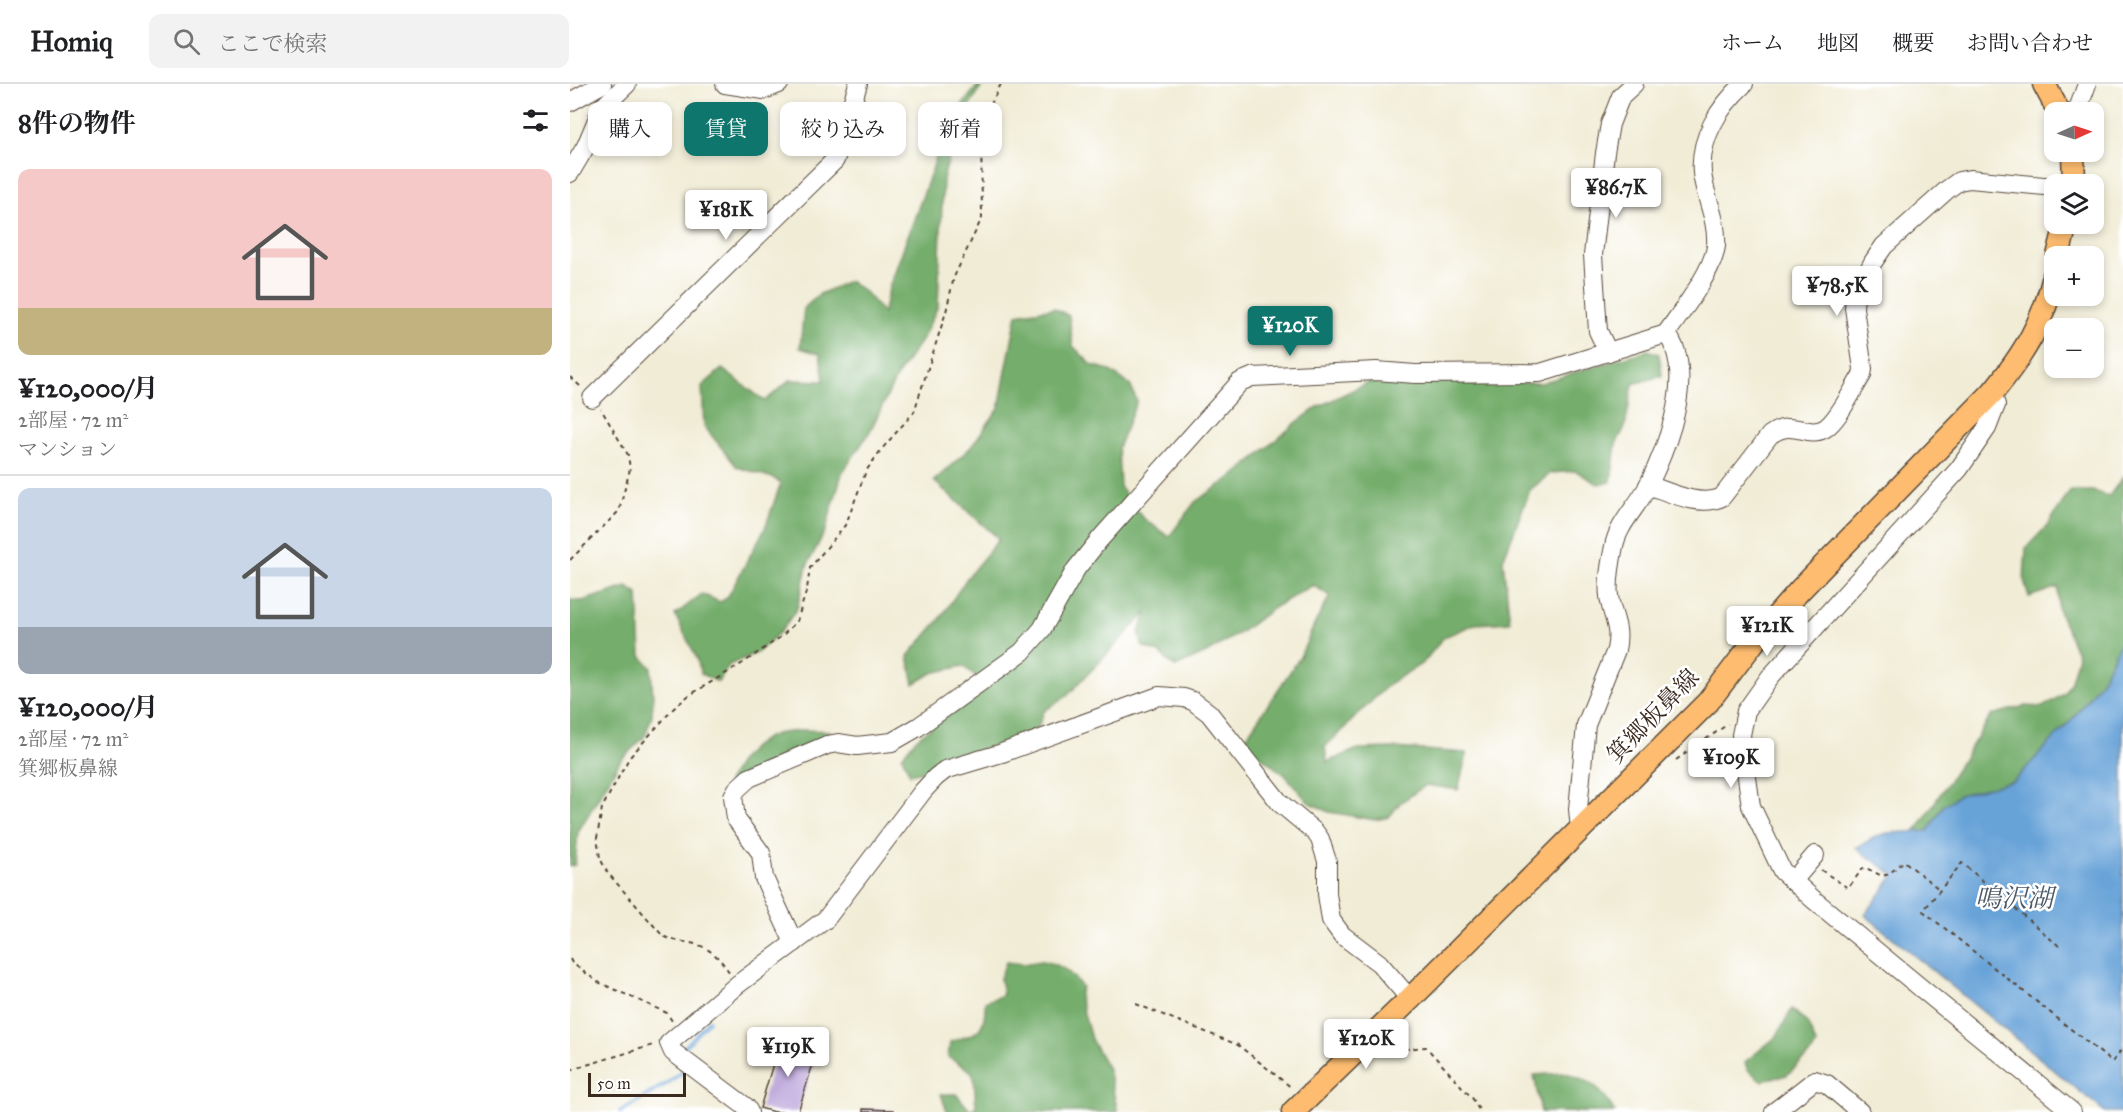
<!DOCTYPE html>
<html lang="ja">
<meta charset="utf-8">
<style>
:root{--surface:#fff;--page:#f2f2f2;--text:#202124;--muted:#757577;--line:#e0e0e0;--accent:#0f766e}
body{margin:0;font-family:"IM FELL Great Primer","Noto Serif JP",serif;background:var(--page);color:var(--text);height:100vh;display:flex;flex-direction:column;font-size:22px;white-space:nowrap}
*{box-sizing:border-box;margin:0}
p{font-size:20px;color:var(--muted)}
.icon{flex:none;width:33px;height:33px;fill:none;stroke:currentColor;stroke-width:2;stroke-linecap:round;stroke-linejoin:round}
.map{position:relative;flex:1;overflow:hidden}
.sheet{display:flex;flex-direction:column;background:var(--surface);width:570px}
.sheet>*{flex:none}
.hud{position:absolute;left:18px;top:18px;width:570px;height:54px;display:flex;gap:12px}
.needle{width:39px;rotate:87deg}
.controls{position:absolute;left:1474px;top:18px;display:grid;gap:12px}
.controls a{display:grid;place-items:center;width:60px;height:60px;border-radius:12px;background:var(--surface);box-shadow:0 3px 9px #0003;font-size:30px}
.scale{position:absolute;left:18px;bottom:15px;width:98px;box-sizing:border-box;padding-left:6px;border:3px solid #3b2a1e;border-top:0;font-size:16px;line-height:21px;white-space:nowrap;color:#3b2a1e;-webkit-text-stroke:4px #fff;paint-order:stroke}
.price{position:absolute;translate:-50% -51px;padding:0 14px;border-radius:6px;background:#fff;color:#222;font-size:20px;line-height:39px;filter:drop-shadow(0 2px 3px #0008)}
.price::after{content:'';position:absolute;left:50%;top:36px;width:18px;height:14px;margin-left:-9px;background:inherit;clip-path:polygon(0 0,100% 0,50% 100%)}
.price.active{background:var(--accent);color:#fff}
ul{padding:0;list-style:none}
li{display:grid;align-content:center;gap:12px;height:318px;padding:0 18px}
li+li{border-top:2px solid var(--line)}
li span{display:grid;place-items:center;height:186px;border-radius:12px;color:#555}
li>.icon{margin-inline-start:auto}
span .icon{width:108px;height:108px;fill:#fffc;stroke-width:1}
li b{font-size:26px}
h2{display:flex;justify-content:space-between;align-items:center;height:72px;padding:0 18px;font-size:26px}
.pill{padding:0 21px;border-radius:12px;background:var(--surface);box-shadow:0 3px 9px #0003;font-size:21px;line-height:54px}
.pill.active{background:var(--accent);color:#fff}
header{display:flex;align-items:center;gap:36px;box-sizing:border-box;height:84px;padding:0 30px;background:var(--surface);border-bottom:2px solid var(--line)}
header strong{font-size:28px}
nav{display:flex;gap:33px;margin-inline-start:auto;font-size:21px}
.search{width:420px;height:54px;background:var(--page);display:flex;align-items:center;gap:15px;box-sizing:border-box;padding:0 21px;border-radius:12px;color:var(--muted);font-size:22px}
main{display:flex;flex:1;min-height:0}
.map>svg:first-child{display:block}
</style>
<header>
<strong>Homiq</strong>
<div class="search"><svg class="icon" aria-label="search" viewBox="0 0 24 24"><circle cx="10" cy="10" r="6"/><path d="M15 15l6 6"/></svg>ここで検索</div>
<nav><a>ホーム</a><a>地図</a><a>概要</a><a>お問い合わせ</a></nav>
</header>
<main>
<section class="sheet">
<h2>8件の物件<svg class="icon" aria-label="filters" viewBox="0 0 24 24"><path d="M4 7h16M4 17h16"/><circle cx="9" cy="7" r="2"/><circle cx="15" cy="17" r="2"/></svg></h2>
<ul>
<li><span style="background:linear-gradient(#f6c9c9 75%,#c2b280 0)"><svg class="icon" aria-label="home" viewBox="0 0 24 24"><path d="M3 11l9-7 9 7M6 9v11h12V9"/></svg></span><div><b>¥120,000/月</b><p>2部屋 · 72 m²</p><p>マンション</p></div></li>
<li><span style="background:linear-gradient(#c9d6e8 75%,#9aa5b1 0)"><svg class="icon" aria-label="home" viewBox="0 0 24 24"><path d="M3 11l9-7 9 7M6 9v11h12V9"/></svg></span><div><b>¥120,000/月</b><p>2部屋 · 72 m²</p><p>箕郷板鼻線</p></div></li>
</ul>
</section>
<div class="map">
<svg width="1553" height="1028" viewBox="0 0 1553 1028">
<rect width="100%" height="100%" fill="#fff"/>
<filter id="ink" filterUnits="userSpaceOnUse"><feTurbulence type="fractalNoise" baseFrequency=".0167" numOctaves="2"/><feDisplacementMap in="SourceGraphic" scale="12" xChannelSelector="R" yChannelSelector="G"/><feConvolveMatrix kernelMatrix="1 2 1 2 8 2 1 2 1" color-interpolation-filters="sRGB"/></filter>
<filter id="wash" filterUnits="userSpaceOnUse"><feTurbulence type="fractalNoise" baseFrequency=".008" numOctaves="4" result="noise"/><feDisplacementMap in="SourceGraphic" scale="24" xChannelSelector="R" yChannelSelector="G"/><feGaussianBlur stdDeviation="1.35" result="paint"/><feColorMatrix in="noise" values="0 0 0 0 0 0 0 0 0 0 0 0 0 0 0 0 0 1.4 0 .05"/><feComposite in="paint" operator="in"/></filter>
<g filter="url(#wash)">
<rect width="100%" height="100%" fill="#f1ecd5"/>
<g fill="#74ad6c" stroke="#586c45" stroke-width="1.5">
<path d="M409,0H413L389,39L373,95L368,222L353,254L327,292L299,349L272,389L256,445L237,482L227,525L210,548L188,568L159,581L148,598L131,590L127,575L105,531L132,510L150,518L157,514L195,444L211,399L203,394L167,383L134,342L132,302L152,285L195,317L220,296L254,297L250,270L230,264L234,224L250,210L279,197L295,208L313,229L320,201L362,86L376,41Z"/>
<path d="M484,224L499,232L503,262L522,281L539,286L560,301L567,317L548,364L550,403L572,433L599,453L625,418L666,390L727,338L748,323L805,295L971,299L1078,266L1089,270L1092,292L1063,300L1055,343L1046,360L1041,398L1028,400L1006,387L981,389L960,406L933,476L940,538L905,540L874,553L853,579L820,599L755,663L757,678L788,665L824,664L897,669L888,706L856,701L830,719L819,733L805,736L759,728L738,718L715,691L677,662L675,655L730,573L745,539L760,512L743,501L705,523L671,548L638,568L605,583L589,569L572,562L569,548L577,528L497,612L474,627L467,646L358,686L340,690L332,672L345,656L417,601L393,582L362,589L344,600L338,572L370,535L397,494L429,455L364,397L401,363L429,324L447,230Z"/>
<path d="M1553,393V553L1533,594L1505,632L1444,697L1373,722L1358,747L1342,753L1422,631L1455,622L1473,623L1494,610L1501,597L1508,572L1488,525V503L1459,513L1454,496L1456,464L1478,441L1500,407H1522L1539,412Z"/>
<path d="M57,503L68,510L71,572L81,583L83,614L82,631L75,652L50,677L8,748L5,781L0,782V516L12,517Z"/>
<path d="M233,646L260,647L251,655L174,690L155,708C162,683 180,659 206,650C214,648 225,648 233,646Z"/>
<path d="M472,877C493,881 499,887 512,903L509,912L521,955L538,985L548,1028H377L371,1010H386L400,1026L406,1022L404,994L401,987L378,973L380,958C407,949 416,949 415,918L433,911L430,894L436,878L453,880Z"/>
<path d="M1222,925L1237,939L1246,960L1243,967L1217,991L1192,997L1177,985L1175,978L1206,953Z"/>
<path d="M996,989C1026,999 1028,1002 1045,1028H971L964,991Z"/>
</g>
<path fill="#67a3d8" stroke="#51667b" stroke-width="1.5" d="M1553,553V1028H1535L1295,831L1324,791L1286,764L1307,752L1317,749L1358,747L1373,722L1389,711L1444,697L1505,632L1533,594Z"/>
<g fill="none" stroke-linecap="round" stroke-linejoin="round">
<g stroke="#67a3d8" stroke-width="4">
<path d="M114,970L115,963L139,936"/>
<path d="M50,1028L99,998L112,988V983"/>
</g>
</g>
<g id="blocks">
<g fill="#c1acdd">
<path d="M210,956L247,967L228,1028H204L190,1024Z"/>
<path d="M293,1025L323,1026V1028H293Z"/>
</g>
</g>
</g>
<g filter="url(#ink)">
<use href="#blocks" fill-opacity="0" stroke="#564739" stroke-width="1.5"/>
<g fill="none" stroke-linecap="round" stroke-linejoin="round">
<g stroke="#564739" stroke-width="20">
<g id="minor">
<path d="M155,0L194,6L209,0"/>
<path d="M0,18L32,0"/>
<path d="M1507,28L1517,0"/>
<path d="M0,89L16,62L32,24L57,0"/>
<path d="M1096,250C1111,228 1143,188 1146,162C1148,136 1135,114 1132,89C1129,54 1149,23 1174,0"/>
<path d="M1038,268L1028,247L1023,171L1035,69L1040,40L1051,12L1064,0"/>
<path d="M1422,309L1426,321L1417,344L1389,385L1200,593L1176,627L1171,651L1181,722L1212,787L1244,816L1502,1028"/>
<path d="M22,314L265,76L288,0"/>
<path d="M1078,401C1099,408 1130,424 1152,413L1200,351C1223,334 1236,354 1254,345C1268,337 1283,305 1292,291L1293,285L1284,224L1285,213L1303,178L1314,162L1378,105L1389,97L1400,95L1485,103"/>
<path d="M1223,797L1245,771"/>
<path d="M224,859L194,794L191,769L166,735L163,712L167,705L179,694L257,661L268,659L287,662L322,658L348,643L452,568L472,545L506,485L530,455L670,298L682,293L806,287L845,290L970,289L1096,250C1101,254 1102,259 1105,265C1119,306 1096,365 1078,402C1068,422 1048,440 1044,462C1041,477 1037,497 1039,512C1042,534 1051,541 1046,566L1016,641L1008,725L1010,745"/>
<path d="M179,1028L176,1023L103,968L99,959L167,901L256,835L353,707L366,693L375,686L432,669L589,612L614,614L623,617L639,629L710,719L745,748L750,755L757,777V810L761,836L772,851L809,879L840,915"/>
<path d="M1204,1028L1245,996L1257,1000L1290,1028"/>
</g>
</g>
<g stroke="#564739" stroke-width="25">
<g id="major">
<path d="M1474,0L1489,28"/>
<path d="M1503,68L1504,100"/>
<path d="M1488,172L1496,140"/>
<path d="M723,1028L840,915L1138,618L1183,559L1230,506L1422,309C1454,270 1474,238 1485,188"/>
</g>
</g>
<g stroke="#564739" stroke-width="2" stroke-dasharray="4.5 4.5" stroke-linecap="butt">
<path d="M0,293L11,303"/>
<path d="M0,476L49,427L60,385L58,371L31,325"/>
<path d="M1106,676L1158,640"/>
<path d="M1251,786L1278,804L1294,783L1312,792L1319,790L1334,777L1370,806"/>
<path d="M1489,862L1392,779L1353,827L1542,978L1553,964"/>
<path d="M0,875L2,879L28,898L97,929L102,937"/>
<path d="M159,888C151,875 140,864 125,860C114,857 102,858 92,851L37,788L30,774L27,754L32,724L59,674L103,625L118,612L173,579L212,552L227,537L237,505L240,484L276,440L296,387L311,366L344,328L376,228L384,193L412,134L411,40L431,0"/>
<path d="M566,920L668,961L722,1004"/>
<path d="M818,961L825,966L856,963L903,1015L910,1028"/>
<path d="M0,986L83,961"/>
</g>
<use href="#minor" stroke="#fff" stroke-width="18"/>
<use href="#major" stroke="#fdbc70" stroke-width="22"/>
</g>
</g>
<g text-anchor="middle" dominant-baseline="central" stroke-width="5" stroke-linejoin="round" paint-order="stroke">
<g font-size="24" fill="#3b2a1e" stroke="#fff">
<text transform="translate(1083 632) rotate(-46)">箕郷板鼻線</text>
</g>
<g font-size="26" font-style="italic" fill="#4d5a68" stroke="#fff">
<text x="1444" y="814">鳴沢湖</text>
</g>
</g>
</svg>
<div class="controls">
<a><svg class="needle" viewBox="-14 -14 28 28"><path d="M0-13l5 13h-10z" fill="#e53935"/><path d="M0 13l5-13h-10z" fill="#757577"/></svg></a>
<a><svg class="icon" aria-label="layers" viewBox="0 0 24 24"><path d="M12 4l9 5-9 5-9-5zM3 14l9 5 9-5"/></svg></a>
<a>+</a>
<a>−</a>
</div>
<div class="scale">50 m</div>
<b class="price" style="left:1046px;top:135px">¥86.7K</b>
<b class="price" style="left:156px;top:157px">¥181K</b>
<b class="price" style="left:1267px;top:233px">¥78.5K</b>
<b class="price active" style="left:720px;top:273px">¥120K</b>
<b class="price" style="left:1197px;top:573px">¥121K</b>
<b class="price" style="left:1161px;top:705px">¥109K</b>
<b class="price" style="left:796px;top:986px">¥120K</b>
<b class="price" style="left:218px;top:994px">¥119K</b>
<div class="hud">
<a class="pill">購入</a>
<a class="pill active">賃貸</a>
<a class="pill">絞り込み</a>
<a class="pill">新着</a>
</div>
</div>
</main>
